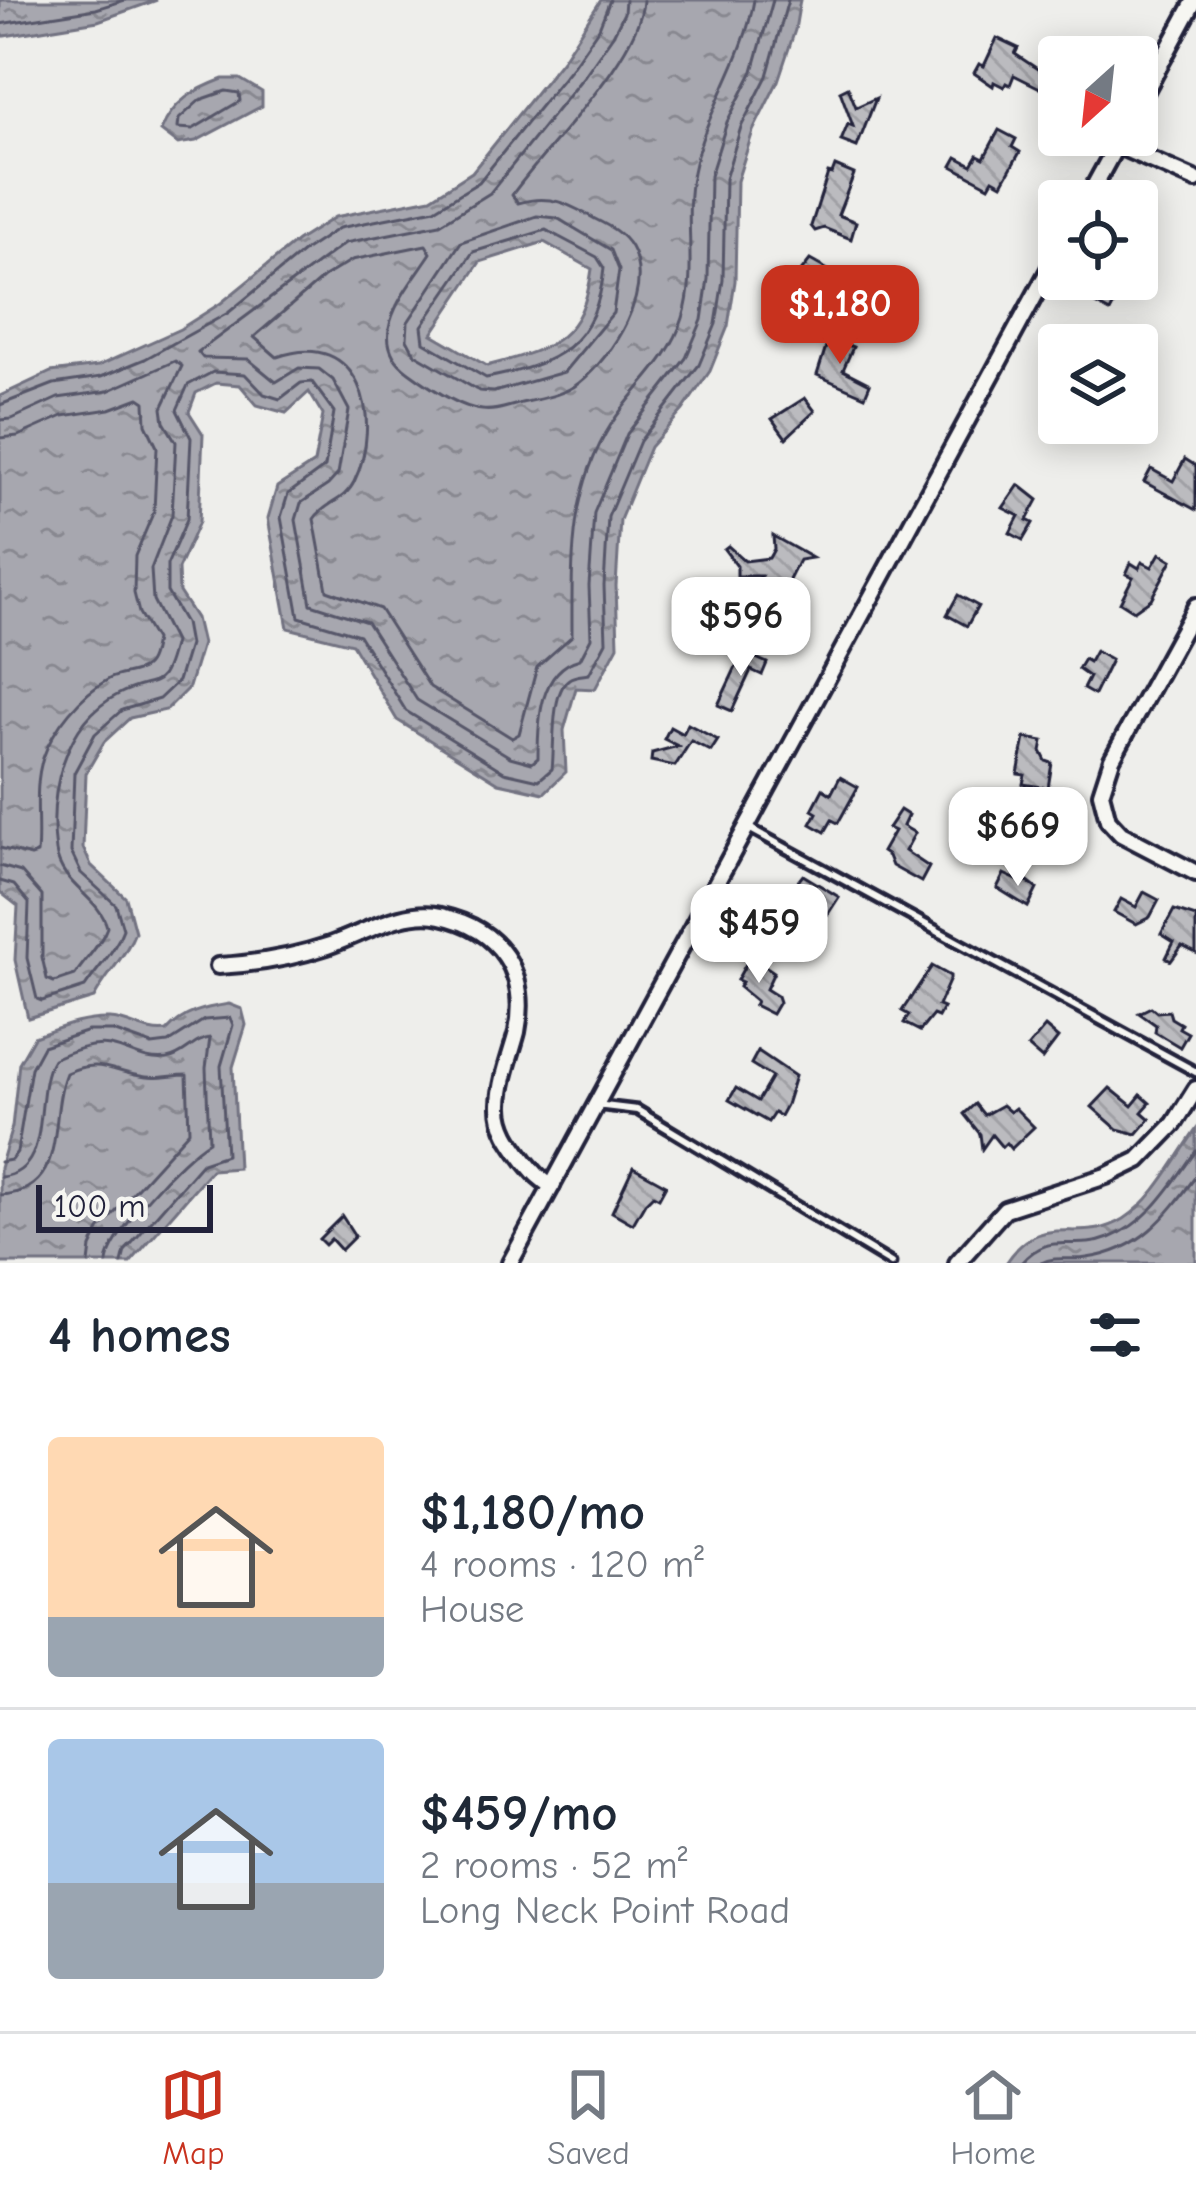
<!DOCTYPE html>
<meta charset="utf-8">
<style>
:root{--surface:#fff;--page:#f6f6f7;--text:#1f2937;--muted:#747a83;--line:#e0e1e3;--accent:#c8321e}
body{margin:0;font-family:"Comic Neue",sans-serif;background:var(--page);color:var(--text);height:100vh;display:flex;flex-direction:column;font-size:45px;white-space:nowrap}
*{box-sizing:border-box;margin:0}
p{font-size:39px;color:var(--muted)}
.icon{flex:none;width:66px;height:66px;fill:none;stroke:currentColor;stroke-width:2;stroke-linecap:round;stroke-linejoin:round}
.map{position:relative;height:1263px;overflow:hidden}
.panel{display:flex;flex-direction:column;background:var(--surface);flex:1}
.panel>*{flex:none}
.needle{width:78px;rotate:207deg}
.fabs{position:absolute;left:1038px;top:36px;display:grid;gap:24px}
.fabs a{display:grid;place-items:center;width:120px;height:120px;border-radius:12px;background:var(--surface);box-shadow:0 6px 30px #0003;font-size:60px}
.scale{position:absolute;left:36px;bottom:30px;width:177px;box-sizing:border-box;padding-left:12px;border:6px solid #22223b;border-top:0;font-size:33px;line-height:42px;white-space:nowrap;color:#22223b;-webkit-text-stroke:9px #f6f6f2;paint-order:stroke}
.price{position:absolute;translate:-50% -102px;padding:0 27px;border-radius:24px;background:#fff;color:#222;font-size:39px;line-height:78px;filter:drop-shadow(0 3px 6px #0008)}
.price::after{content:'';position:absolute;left:50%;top:72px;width:36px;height:27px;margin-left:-18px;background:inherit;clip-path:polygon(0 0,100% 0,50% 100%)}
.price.current{background:var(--accent);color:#fff}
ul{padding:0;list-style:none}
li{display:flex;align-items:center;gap:36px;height:300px;padding:0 48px}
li+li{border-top:3px solid var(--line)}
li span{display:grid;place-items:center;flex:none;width:336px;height:240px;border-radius:12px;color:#555}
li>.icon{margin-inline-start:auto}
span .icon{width:144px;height:144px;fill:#fffc;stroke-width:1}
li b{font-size:51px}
h2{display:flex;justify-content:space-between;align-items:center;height:144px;padding:0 48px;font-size:51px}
.tabs{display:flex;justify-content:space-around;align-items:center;height:168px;border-top:3px solid var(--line);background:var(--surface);font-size:33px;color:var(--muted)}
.tabs a{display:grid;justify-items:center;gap:6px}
.tabs .current{color:var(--accent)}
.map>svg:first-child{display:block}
</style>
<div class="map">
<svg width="1196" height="1263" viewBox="0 0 1196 1263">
<defs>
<pattern id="water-ripples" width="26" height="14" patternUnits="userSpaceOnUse" patternTransform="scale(3)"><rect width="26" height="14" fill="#a7a7af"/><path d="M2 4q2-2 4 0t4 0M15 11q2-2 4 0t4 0" fill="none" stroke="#888890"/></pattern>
<pattern id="building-back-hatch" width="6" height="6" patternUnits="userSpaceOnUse" patternTransform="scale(3)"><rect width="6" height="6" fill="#bbbbbf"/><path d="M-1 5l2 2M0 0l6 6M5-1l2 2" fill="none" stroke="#a0a0a5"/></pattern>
</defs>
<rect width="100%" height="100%" fill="#eeeeeb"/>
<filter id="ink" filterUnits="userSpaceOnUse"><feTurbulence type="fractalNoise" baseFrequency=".00833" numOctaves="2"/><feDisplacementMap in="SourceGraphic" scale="24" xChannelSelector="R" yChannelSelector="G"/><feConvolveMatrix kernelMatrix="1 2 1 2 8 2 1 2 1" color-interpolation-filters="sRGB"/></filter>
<g filter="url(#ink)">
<g fill="url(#water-ripples)" stroke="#727281" stroke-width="3" fill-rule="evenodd">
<path d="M0,0H157L98,21L4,36L0,29Z"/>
<path d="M601,0H800L795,30L778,81L753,131L737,181L735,281L728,326L710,371L683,410L650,447L620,520L616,586L618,646L595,689L576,688L564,730L566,772L544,793L499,783L397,720L352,644L288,628L268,518L277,487L314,463L323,415L309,392L286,413L257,405L240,385L216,383L196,393L189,412L203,434L199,522L178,569L179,592L196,618L202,644L189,687L166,710L130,718L104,742L86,773L83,848L91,865L126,898L135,932C125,958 107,973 94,998L28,1018L15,960L18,906L0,892V396L51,372L98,366L180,329L221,303L297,241L335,217L431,198L472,172L562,60ZM544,242L592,269C582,342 551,348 487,366L432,334L480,262Z"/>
<path d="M223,79H240L262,92V106L196,141L178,144L161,131C173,101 194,90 223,79Z"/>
<path d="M229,1004L242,1009L246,1025L233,1067L238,1168L211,1170L130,1263H0V1168L12,1127L19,1063L34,1037C60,1028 82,1018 110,1019C131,1020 145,1034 167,1031C184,1012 204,1008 229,1004Z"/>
<path d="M1196,1130V1263H1006C1043,1207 1077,1248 1124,1219C1155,1199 1175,1159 1196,1130Z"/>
</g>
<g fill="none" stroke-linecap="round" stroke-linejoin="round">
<g stroke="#575769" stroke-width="3">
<path d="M625,0L624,13L613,35L585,75L490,193L440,224L345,243L198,352L203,358L248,359L276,382L299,368L319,369L333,380L349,410L338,474L328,485L301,503L296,520L311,604L367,622L417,700L510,757L532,763L538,758C538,721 539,670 580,659L591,638L589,586L594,513L627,434L686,358L702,320L708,279L710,176L727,122L753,71L773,0"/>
<path d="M643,0C641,56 546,147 512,195L518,203C550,194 567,203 595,219C609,226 623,233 631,247C655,291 613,356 579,383C563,396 537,399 518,404C506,407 494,412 482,410C459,408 428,386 409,372C361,338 409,287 431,253L426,245L352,260L324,277L254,337L277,357C361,327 384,420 354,482C345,501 324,503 314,519L327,590L380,609L430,687L512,738L519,734L537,667L572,636C572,560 569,490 612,423C636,386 669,362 683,318C698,271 683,220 693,172C705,111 744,61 754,0"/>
<path d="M0,24L96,9L125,0"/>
<path d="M226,91L239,93L240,101L193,129L178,128L179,119L200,100Z"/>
<path d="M537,216L557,218L611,250L619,270L613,313L564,372L494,392L479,391L415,354L407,339L408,322L461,242Z"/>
<path d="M546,230L597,257L604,268C597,345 556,365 486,378L424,342L422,326L473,252Z"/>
<path d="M0,405L54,384L101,377L145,359L228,313L304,251L339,228L435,209L479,182L572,67L599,28L610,0"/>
<path d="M0,420L12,419L58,398L108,391L175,361L182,366L162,408L164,422L176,442L172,515L151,569L153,600L174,642C161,696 157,675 119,694C63,722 48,795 56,851C61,886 99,896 107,927C101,945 85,959 75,975L54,982L47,979L42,957V896L21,872L0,866"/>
<path d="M0,438L18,436L63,416L110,409L139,398L145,402L146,424L157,447L154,511L135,556L134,593L139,613L155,640C153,649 152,661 145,667C137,674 120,673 109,679C81,694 53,728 43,758C33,787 40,824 37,854L31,856L0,848"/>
<path d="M0,881L14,885L29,903L27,958L37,999L42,1001L85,987C98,967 115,952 123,929L116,905L81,873L71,852L74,773L95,734L122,710L159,699L178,681L189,645L185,623L167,592V565L187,519L191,438L177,410L188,385L213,372L245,374L264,394L280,399L301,383L312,382L334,412L325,467L288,494L281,517L299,617L359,635L406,711L504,772L539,780L552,769C555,748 550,693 569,679C573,675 584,675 589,674L606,642L604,586L608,517L640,441L699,365L716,324L723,280L725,179L741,127L767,76L788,0"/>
<path d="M0,1162L11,1160L17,1152L31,1068L43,1046L88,1031H113L152,1045L168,1043L204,1020L230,1018L233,1025L221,1066L226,1155L202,1163L125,1251L122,1263"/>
<path d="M0,1177C55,1173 32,1092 53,1059C71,1051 90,1043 110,1046C131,1050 144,1062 167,1059C185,1056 193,1040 210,1038L206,1068L209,1141C183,1156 109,1235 107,1263"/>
<path d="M0,1195C70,1192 48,1116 66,1073C101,1057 112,1073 146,1077C160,1079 174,1075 187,1075L189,1131L99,1230L91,1247L89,1263"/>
<path d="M1021,1263C1051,1229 1072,1253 1109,1238C1150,1222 1171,1185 1196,1151"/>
<path d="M1041,1263C1056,1255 1070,1261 1087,1258C1140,1251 1166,1217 1196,1176"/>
</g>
</g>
<g fill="url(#building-back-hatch)" stroke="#22223b" stroke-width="3">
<path d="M997,38L1018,48L1015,54L1048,76L1042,89L1014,75L1010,85L1006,83L1004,87L994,82L993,86L974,73L979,64L984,66Z"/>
<path d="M848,87L856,107L876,98L857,147L841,141L848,124L853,126L840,91Z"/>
<path d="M999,130L1016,139L1012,147L1020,152L1002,184L993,179L989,186L952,166L957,157L972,165L978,155L984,158Z"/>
<path d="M835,166L854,174L838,215L856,222L851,239L824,228L815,231L811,226L828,173L832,174Z"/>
<path d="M810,260L835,274L826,286L819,281L805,298L788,288Z"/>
<path d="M1106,279H1127L1110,312L1093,303Z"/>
<path d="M829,337L853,347L843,370L870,384L865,396L817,375Z"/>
<path d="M805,398L815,411L786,438L772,419Z"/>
<path d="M1185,459L1196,466V510L1144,482L1151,469L1173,481Z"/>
<path d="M1019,485L1038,500L1027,520L1033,523L1023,540L1010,533L1019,516L1003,508Z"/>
<path d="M773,536L812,558L799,560L788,582L791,592L770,581L767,586L758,581L761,576H737V566L724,549L728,546L745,561L769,558L774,549Z"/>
<path d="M1160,553L1172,560L1151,599L1134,611L1120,602L1133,577L1126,574L1131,563L1139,568L1142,562L1152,567Z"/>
<path d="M958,595L978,606L967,626L947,615Z"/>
<path d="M1095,651L1111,660L1094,695L1083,689L1089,677L1078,669L1084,659L1089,662Z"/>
<path d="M743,652L767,663L762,675L751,670L732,711L718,705Z"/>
<path d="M688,724L718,740L711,751L691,741L675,766L651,761L652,753L678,746L664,739L670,727L683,734Z"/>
<path d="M1025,738L1043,741L1041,751L1046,761L1052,763L1048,788L1023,784L1025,775L1018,774Z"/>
<path d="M840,777L858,787L838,823L832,820L825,832L811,824L817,813L812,810L823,789L831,794Z"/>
<path d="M900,810L908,815L903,826L915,833L905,851L929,867L921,882L892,866L888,856L882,852L894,831L888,828Z"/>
<path d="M1004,874L1017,880L1019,875L1037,889L1028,907L997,888Z"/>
<path d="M803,875L839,897L828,914L815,906L807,919L798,914L790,926L780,920L787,908L780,904Z"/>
<path d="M1144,892L1159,900L1150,917L1136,924L1114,912L1121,899L1136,907Z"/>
<path d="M1174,910L1196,917V953L1182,946L1171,961L1166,958L1174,942L1161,934Z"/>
<path d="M755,959L774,972L766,989L777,996L779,1002L772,1014L754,1005L756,1001L739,987L742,982L737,980L747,962L752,965Z"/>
<path d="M932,966L950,976V979L938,1006L943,1008L938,1017L933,1015L920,1031L904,1023L909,1015L902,1011Z"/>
<path d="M1151,1007L1157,1012L1169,1011L1171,1018L1181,1024L1179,1028L1188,1033L1180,1047L1155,1032L1156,1025L1139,1013Z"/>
<path d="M1045,1027L1058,1038L1042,1059L1028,1047Z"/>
<path d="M758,1051L795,1076L786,1105L780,1116L774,1113L768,1122L729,1100L736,1088L758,1101L772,1077L751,1064Z"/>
<path d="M1110,1088L1132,1106L1141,1095L1150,1103L1142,1112L1150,1119L1137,1134L1117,1129L1092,1107Z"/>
<path d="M975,1104L984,1115L1002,1105L1010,1112L1015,1108L1034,1127L1011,1149L1006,1143L1002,1147L992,1135L982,1149L980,1134L964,1114Z"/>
<path d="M633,1167L666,1185L659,1198L653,1195L645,1203L633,1224L612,1212Z"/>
<path d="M342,1216L355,1236L341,1250L331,1239L325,1245L319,1239Z"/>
</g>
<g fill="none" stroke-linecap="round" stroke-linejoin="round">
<g stroke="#22223b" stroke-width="15">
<g id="lane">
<path d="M747,827L1196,1072"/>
<path d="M596,1105L637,1110L891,1263"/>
</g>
</g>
<g stroke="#22223b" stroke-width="22">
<g id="street">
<path d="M1137,107L1195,0"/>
<path d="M1116,145L1196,180"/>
<path d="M1086,201L1122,135"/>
<path d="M1196,606L1112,759L1101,793L1108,820L1121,834L1196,873"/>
<path d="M218,966C256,964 291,958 327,946C361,935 404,907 441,916C500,929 529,972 517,1032C511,1055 501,1079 500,1104C499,1127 512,1144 525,1161C534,1172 539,1179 552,1186"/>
<path d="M510,1263L1059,251"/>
<path d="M957,1263L1005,1209L1106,1176L1139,1160L1174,1124L1196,1089"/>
</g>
</g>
<use href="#lane" stroke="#f6f6f2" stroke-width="6"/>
<use href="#street" stroke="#f6f6f2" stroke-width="14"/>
</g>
</g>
</svg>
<div class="fabs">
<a><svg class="needle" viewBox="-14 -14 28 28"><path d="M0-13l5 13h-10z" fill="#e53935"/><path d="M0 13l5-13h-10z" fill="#747a83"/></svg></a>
<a><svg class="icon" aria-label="locate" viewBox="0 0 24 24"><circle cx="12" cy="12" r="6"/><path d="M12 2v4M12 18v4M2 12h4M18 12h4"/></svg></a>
<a><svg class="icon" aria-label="layers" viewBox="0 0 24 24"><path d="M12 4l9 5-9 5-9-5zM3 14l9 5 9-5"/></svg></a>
</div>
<div class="scale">100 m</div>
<b class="price current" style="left:840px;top:367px">$1,180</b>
<b class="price" style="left:741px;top:679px">$596</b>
<b class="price" style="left:1018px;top:889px">$669</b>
<b class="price" style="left:759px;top:986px">$459</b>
</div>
<section class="panel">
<h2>4 homes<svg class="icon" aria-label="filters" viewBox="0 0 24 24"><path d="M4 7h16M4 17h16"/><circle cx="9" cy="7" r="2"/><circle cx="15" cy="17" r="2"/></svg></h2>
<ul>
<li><span style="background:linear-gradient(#ffd9b3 75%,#9aa5b1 0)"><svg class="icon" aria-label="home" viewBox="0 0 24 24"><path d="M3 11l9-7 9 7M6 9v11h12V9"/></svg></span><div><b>$1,180/mo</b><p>4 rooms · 120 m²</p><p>House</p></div></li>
<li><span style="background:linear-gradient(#a9c7e8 60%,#9aa5b1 0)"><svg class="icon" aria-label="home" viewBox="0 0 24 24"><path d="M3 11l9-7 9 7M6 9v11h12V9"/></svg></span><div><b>$459/mo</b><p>2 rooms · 52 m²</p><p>Long Neck Point Road</p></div></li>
</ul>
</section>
<nav class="tabs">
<a class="current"><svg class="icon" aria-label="map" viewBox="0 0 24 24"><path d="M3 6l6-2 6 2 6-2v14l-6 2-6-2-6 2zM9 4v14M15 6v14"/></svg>Map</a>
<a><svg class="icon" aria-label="saved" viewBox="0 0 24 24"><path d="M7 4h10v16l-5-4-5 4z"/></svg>Saved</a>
<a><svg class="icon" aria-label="home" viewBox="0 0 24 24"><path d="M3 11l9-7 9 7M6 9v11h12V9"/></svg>Home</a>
</nav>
